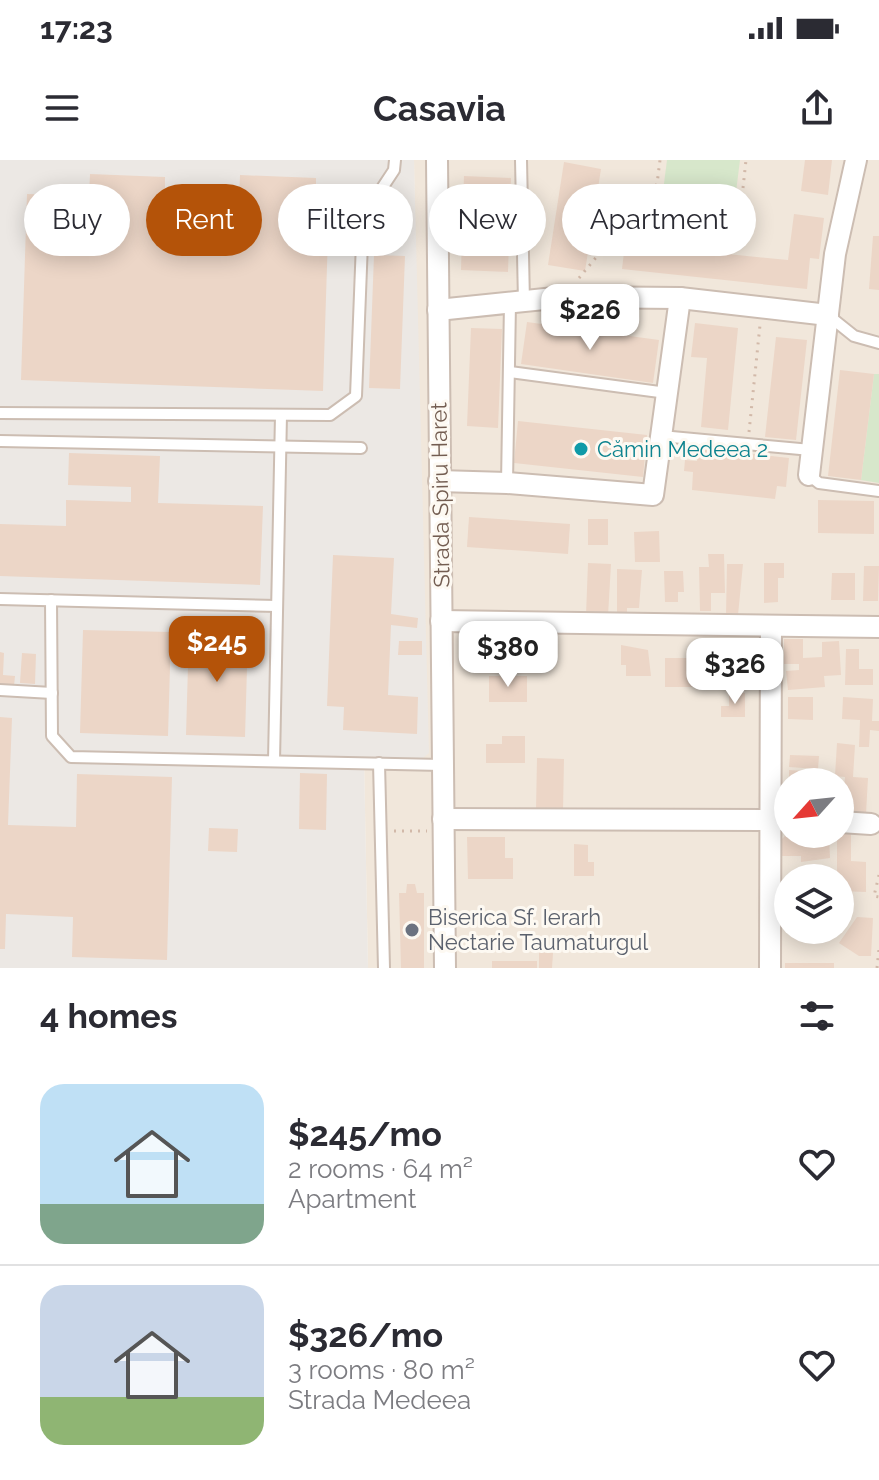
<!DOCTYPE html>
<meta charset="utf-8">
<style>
:root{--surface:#fff;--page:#f7f7f7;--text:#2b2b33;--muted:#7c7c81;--line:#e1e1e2;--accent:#b45309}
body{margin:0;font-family:Raleway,sans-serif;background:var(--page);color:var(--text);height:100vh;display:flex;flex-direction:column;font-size:30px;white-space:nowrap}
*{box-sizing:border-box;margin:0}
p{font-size:26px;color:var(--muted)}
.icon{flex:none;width:44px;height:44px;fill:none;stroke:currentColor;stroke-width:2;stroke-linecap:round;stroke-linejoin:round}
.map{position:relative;height:808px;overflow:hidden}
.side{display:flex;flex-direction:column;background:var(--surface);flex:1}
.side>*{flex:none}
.top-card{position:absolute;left:24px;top:24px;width:832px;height:72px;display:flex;gap:16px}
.needle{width:52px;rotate:243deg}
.tools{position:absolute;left:774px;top:608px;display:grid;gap:16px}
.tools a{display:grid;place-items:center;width:80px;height:80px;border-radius:50%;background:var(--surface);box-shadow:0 4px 20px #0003;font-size:40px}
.price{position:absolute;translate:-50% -68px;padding:0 18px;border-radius:16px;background:#fff;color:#222;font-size:26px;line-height:52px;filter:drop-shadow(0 2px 4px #0008)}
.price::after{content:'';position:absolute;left:50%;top:48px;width:24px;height:18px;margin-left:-12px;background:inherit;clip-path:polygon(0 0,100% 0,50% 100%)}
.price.active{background:var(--accent);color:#fff}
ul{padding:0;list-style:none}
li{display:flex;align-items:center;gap:24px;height:200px;padding:0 40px}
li+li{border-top:2px solid var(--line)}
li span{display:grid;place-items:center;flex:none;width:224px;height:160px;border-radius:24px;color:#555}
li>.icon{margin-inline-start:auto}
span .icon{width:96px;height:96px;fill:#fffc;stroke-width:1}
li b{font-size:34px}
h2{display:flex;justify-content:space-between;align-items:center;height:96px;padding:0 40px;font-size:34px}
.tag{padding:0 28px;border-radius:36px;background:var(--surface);box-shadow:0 4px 20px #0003;font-size:28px;line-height:72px}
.tag.active{background:var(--accent);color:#fff}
.status{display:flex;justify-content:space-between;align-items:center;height:56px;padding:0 40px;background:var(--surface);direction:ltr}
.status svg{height:22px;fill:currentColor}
header{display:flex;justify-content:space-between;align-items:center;height:104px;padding:0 40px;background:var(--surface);font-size:36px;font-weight:700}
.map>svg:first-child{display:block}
</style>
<div class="status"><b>17:23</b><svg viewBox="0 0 49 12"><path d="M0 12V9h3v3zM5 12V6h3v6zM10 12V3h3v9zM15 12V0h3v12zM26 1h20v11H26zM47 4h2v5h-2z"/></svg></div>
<header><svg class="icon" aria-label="menu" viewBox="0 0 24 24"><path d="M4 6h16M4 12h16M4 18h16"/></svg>Casavia<svg class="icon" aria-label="share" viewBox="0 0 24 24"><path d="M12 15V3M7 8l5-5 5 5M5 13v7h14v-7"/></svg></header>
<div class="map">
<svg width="879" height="808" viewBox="0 0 879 808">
<rect width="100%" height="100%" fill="#faf5ec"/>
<path fill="#f1e7db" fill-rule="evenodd" d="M414,0H879V808H368L364,597L423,598ZM788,622H840V674H788ZM788,718H840V770H788Z"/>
<path fill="#ece8e4" d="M0,0H414L429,593L423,598L364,597L368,808H0Z"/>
<g fill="#d7e7cb">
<path d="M667,0H740L734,48L662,39Z"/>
<path d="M874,214H879V323L861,320Z"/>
</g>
<g fill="#ecd6c7">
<path d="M805,0H832L828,35L801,31Z"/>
<path d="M564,2L601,9L585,111L548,105Z"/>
<path d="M90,14L165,17V39L239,41L240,15L316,18V44H329L323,231L21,220L27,34L89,36Z"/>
<path d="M464,16L511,18L508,112L461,110Z"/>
<path d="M794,54L824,58L819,99L810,98L807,129L622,109L625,84L788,100Z"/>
<path d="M873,76H879V130L869,129Z"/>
<path d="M374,95L405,96L400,229L369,228Z"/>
<path d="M527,162L659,180L653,223L521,204Z"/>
<path d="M695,163L738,168L728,270L701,267L707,198L691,197Z"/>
<path d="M471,168L502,169L498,268L467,266Z"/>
<path d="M776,177L807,180L796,280L765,277Z"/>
<path d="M840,210L874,214L861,320L828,316Z"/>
<path d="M518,261L647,275L643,317L514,303Z"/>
<path d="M698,288L789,298L786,327L777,326L775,339L692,330L693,312L684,311L685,300L697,301Z"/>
<path d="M69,293L160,296L158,343L263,346L260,425L0,416V364L66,366V340L131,342V327L68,325Z"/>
<path d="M818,340L874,341V374L818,373Z"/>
<path d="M469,357L570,364L568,394L467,387Z"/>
<rect x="588" y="359" width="20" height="26"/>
<path d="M659,371L660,402H635L634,372Z"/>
<path d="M708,394H724L725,433H711V451H700L699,407H709Z"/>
<path d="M333,395L394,398L391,454L418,458L417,468L391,465L388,535L418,537L417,574L343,570L344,547L327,546Z"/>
<path d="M588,403L611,404L608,456L586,455Z"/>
<path d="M764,403H784V418H778V442L764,443Z"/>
<path d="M727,404H743L738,455H726Z"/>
<path d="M864,406H879L878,441H863Z"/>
<path d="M617,409L642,410L639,448H627V453H617Z"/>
<path d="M664,411H683L684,432H678V442H665Z"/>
<path d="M832,413H855V440H831Z"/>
<path d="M83,470L171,472L168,576L80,573Z"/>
<path d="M189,471L248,473L245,577L186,575Z"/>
<path d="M784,479H803V498L822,497V482L839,481L841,515L824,516L825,527L788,530L786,511L799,510V504H784Z"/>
<path d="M399,481H422V495H398Z"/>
<path d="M621,485L648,490L651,516H626V505H621Z"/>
<path d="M846,489H859V509H873V525H845Z"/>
<path d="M0,492L4,493L3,515L15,516L14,526L0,525Z"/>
<path d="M22,493L36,494L35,524L20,523Z"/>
<rect x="665" y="498" width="30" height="29"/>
<rect x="489" y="516" width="38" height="26"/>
<path d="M729,533H745V557H721V546H729Z"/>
<path d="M788,537H813V560L788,559Z"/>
<path d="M843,537L873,539L872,561H879V571L870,570L869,587H859L860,560L842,559Z"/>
<path d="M0,557L12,558L8,665L76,667L77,614L172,617L167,800L72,797L73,757L6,754L5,789H0Z"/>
<path d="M502,576H525V603H486V584H502Z"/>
<path d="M837,583L855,585L853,617L868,618L866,654H853L854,644L843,643L845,617L835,616Z"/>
<path d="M790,595L819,596L818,609L789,607Z"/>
<path d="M537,598L564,599L563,650H536Z"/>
<path d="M789,610L819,612V622L789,619Z"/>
<path d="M300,613L327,614L326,670L299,669Z"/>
<path d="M209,668L238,669L237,692L208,691Z"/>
<path d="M851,673V701L866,702V732L840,731V718H837V674Z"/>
<path d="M806,674L810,678L829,677L830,698L801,702V696H782V679L786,675Z"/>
<path d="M467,677H505V698H513V719H468Z"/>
<path d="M574,684L588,685V702H594V716H574Z"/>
<path d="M407,724H415L417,733H424V808H401L399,733H406Z"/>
<path d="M857,757L873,758L871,796H859L839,783Z"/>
<path d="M539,792L553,793L552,808H539Z"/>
<rect x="492" y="801" width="45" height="7"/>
<rect x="785" y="803" width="49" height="5"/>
</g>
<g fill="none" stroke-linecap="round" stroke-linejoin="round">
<g stroke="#ccbdb2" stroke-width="14">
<g id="service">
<path d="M521,0L524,142"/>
<path d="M829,156L854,176L879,183"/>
<path d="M510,212L667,233"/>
<path d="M0,253L330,255L356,236L363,57L394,10L395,0"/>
<path d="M661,276L811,290"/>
<path d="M0,281L361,288"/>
<path d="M809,315L819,323L879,331"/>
<path d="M507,323L510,143"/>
<path d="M0,439L277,446"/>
<path d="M51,440L52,576L71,597L442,605"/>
<path d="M0,530L52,533"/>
<path d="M274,601L281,255"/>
<path d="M379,603L384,808"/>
</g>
</g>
<g stroke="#ccbdb2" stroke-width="24">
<g id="minor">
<path d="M437,0L445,808"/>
<path d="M438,150L564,137L680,138L828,155"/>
<path d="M809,315L835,94L856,0"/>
<path d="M439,321L507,323L653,335L680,138"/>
<path d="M441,461L879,467"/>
<path d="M443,659L788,660"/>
<path d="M840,662L871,664"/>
<path d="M770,808L771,466"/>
</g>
</g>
<g stroke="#d2b9a9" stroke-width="3" stroke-dasharray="2 6" stroke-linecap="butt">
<path d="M641,43L740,56L746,0"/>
<path d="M579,118L657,24L660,0"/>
<path d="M749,272L760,165"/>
<path d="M394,671H427"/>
<path d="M879,715L874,736L879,737"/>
<path d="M877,808L879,789"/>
</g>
<use href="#service" stroke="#fff" stroke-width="10"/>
<use href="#minor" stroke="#fff" stroke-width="20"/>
</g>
<circle fill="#0f9aa8" stroke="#fdf9f2" stroke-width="3" cx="581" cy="289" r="8"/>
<circle fill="#6b7280" stroke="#fdf9f2" stroke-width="3" cx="412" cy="770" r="8"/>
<g text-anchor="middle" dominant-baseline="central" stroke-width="6" stroke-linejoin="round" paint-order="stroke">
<g font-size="22" fill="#0d838f" stroke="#fdf9f2" text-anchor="start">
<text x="597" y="289">Cămin Medeea 2</text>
</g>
<g font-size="22" fill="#735d51" stroke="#fdf9f2">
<text transform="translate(440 335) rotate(-91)">Strada Spiru Haret</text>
</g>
<g font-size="22" fill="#5b616d" stroke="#fdf9f2" text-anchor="start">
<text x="428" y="757">Biserica Sf. Ierarh<tspan x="428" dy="25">Nectarie Taumaturgul</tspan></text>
</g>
</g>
</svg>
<div class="tools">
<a><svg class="needle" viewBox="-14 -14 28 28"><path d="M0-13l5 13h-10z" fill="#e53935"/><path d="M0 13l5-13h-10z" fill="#7c7c81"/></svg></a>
<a><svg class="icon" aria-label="layers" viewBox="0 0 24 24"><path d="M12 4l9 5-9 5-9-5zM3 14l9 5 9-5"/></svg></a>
</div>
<b class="price" style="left:590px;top:192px">$226</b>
<b class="price active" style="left:217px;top:524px">$245</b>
<b class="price" style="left:508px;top:529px">$380</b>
<b class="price" style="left:735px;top:546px">$326</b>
<div class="top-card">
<a class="tag">Buy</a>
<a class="tag active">Rent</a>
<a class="tag">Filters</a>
<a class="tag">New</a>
<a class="tag">Apartment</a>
</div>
</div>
<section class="side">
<h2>4 homes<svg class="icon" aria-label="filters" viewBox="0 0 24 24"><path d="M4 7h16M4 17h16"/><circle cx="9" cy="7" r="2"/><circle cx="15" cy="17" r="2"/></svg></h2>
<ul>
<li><span style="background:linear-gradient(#bfe0f5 75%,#7fa58c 0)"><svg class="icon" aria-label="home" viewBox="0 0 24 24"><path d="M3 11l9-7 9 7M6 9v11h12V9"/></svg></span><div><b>$245/mo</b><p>2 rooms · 64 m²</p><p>Apartment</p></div><svg class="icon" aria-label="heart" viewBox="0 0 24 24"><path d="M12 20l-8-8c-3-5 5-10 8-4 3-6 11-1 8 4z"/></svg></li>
<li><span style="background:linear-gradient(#c9d6e8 70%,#8fb573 0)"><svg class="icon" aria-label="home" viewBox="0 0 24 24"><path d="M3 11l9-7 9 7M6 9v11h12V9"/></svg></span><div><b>$326/mo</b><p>3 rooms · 80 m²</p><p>Strada Medeea</p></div><svg class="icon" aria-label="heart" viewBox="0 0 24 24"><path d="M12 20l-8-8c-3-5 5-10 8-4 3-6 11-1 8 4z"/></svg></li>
</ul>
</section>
